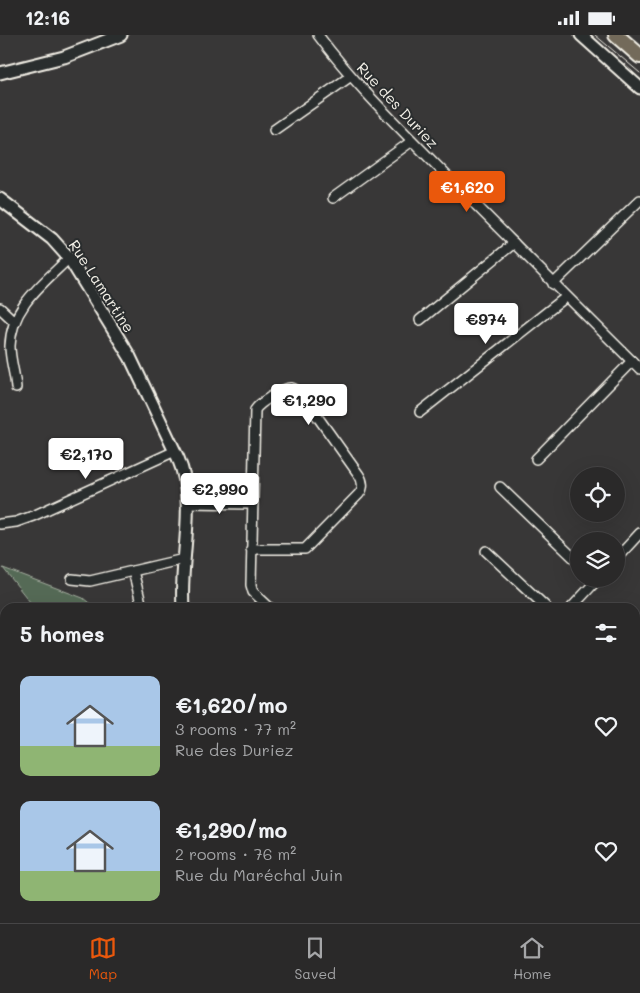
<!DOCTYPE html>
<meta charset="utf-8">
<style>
:root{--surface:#2a2929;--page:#363535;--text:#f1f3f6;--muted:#a5a6a8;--line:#464546;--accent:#ea580c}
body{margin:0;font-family:Mali,sans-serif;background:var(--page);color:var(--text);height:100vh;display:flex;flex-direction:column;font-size:19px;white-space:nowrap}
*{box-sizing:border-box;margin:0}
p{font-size:16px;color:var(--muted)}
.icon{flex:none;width:28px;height:28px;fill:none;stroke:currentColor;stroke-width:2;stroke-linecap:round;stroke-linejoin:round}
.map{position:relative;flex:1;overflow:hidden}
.details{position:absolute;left:0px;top:568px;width:640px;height:321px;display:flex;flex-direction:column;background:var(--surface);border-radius:15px 15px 0 0;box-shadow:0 5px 20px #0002,0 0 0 1px var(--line)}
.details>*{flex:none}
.buttons{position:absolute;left:570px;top:432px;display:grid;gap:10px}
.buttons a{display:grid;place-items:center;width:55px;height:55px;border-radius:50%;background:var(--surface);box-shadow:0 5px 20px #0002,0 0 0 1px var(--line);font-size:25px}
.price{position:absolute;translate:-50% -42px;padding:0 11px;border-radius:5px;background:#fff;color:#222;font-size:16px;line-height:32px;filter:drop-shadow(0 1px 2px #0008)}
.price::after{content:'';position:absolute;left:50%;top:30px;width:15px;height:11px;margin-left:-8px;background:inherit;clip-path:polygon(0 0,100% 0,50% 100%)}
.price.active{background:var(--accent);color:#fff}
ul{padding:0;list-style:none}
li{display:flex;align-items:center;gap:15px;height:125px;padding:0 20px}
li span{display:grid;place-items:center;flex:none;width:140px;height:100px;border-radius:10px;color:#555}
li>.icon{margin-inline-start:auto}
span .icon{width:60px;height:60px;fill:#fffc;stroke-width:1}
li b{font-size:21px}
h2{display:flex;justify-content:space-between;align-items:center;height:60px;padding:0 20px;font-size:21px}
.status{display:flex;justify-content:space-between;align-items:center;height:35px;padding:0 25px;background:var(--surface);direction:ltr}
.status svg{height:14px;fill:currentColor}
.menu{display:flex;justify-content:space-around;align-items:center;height:70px;border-top:1px solid var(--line);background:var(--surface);font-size:14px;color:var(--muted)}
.menu a{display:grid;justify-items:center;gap:2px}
.menu .active{color:var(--accent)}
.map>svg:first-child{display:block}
</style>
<div class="status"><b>12:16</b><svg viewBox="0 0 49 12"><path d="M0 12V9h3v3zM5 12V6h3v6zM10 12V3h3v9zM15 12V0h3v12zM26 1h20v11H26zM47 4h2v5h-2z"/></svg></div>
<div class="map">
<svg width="640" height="888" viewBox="0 0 640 888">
<rect width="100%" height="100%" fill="#383737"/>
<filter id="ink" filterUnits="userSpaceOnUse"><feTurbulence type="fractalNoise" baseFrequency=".02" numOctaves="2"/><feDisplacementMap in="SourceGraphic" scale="10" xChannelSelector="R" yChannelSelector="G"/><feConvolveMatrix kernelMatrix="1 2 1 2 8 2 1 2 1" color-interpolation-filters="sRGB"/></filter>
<g filter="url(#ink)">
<g fill="#556a56" stroke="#a4ae9f">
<path d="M3,533L83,563L94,572H34Z"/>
<path d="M0,605L5,610V725L0,721Z"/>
</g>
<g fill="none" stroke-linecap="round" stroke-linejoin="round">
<g stroke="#f4f1e8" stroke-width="12">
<g id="minor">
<path d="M318,0C356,51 402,95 446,140C511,205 575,270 640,334"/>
<path d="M274,95L351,41"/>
<path d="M333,163L412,106"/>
<path d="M553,249L640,165"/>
<path d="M0,273L15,287"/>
<path d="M420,285L514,208"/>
<path d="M16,353C15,338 10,325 10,311C11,271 44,248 69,223"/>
<path d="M420,377L566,262"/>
<path d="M536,424L632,326"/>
<path d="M500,452L579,528"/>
<path d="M187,468L253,469"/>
<path d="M0,489L16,487L33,481L175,416"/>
<path d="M251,514H305L359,459C364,453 363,446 359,440L302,360C299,357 296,354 291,353C283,353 259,368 255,375L251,550L253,557L269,572"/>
<path d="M486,516L546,572"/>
<path d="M616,524L640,498"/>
<path d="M133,536L142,572"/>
<path d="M72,544L90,546L184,524"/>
<path d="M572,572L598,544"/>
<path d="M635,622L640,627"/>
<path d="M236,884L241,888"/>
<path d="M330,884L331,888"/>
</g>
</g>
<g stroke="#f4f1e8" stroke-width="15">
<g id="tertiary">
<path d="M581,0L640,53"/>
<path d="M0,38L64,22L121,0"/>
<path d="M0,164L52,204L69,223L130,322L178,423C198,470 179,523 183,572"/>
<path d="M462,884L469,888"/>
</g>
</g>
<g stroke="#f4f1e8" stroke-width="18">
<path id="primary" d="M616,0L640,21"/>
</g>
<g stroke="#f4f1e8" stroke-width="19">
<g id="trunk">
<path d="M0,596L5,601"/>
<path d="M0,808L5,814"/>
<path d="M0,839L5,844"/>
<path d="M43,884L46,888"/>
<path d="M74,884L82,888"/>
<path d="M97,884L106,888"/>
<path d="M134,888L136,884"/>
</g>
</g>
<use href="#minor" stroke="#2a2d2e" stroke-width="9"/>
<use href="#tertiary" stroke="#2a2d2e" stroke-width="11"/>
<use href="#primary" stroke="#736b5a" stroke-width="14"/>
<use href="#trunk" stroke="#736b5a" stroke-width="15"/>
<path stroke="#f4f1e8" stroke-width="1" d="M595,0L640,38"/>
</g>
</g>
<g text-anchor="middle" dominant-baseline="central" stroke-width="4" stroke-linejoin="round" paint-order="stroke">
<g font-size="15" fill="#f4f1e8" stroke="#2a2d2e">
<text transform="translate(398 70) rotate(47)">Rue des Duriez</text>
<text transform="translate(102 251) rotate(57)">Rue Lamartine</text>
</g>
</g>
</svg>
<div class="buttons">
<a><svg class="icon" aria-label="locate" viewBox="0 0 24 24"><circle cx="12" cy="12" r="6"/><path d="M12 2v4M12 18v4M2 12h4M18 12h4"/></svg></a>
<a><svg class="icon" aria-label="layers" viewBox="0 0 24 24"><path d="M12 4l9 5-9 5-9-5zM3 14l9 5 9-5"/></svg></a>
</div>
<b class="price active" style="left:467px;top:178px">€1,620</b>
<b class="price" style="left:486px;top:310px">€974</b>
<b class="price" style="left:309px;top:391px">€1,290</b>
<b class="price" style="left:86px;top:445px">€2,170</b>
<b class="price" style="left:220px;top:480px">€2,990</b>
<section class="details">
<h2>5 homes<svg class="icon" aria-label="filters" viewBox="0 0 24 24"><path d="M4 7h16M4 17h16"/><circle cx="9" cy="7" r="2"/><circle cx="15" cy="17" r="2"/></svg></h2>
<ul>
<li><span style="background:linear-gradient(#a9c7e8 70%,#8fb573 0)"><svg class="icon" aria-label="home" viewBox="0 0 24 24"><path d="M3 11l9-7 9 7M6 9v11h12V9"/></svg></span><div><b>€1,620/mo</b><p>3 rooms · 77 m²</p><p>Rue des Duriez</p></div><svg class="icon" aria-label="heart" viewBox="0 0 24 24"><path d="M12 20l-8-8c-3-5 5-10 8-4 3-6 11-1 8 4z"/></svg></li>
<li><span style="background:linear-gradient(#a9c7e8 70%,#8fb573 0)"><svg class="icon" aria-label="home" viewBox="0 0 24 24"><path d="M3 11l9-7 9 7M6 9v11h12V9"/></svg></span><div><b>€1,290/mo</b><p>2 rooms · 76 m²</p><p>Rue du Maréchal Juin</p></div><svg class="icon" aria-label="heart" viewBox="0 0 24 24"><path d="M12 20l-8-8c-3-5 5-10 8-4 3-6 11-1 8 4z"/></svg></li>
</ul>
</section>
</div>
<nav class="menu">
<a class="active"><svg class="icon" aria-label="map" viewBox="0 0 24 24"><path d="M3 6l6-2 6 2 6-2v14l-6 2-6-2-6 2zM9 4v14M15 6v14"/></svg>Map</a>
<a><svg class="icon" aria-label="saved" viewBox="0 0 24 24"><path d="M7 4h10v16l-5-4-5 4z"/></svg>Saved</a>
<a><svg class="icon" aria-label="home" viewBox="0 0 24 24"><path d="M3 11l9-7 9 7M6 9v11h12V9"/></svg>Home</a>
</nav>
